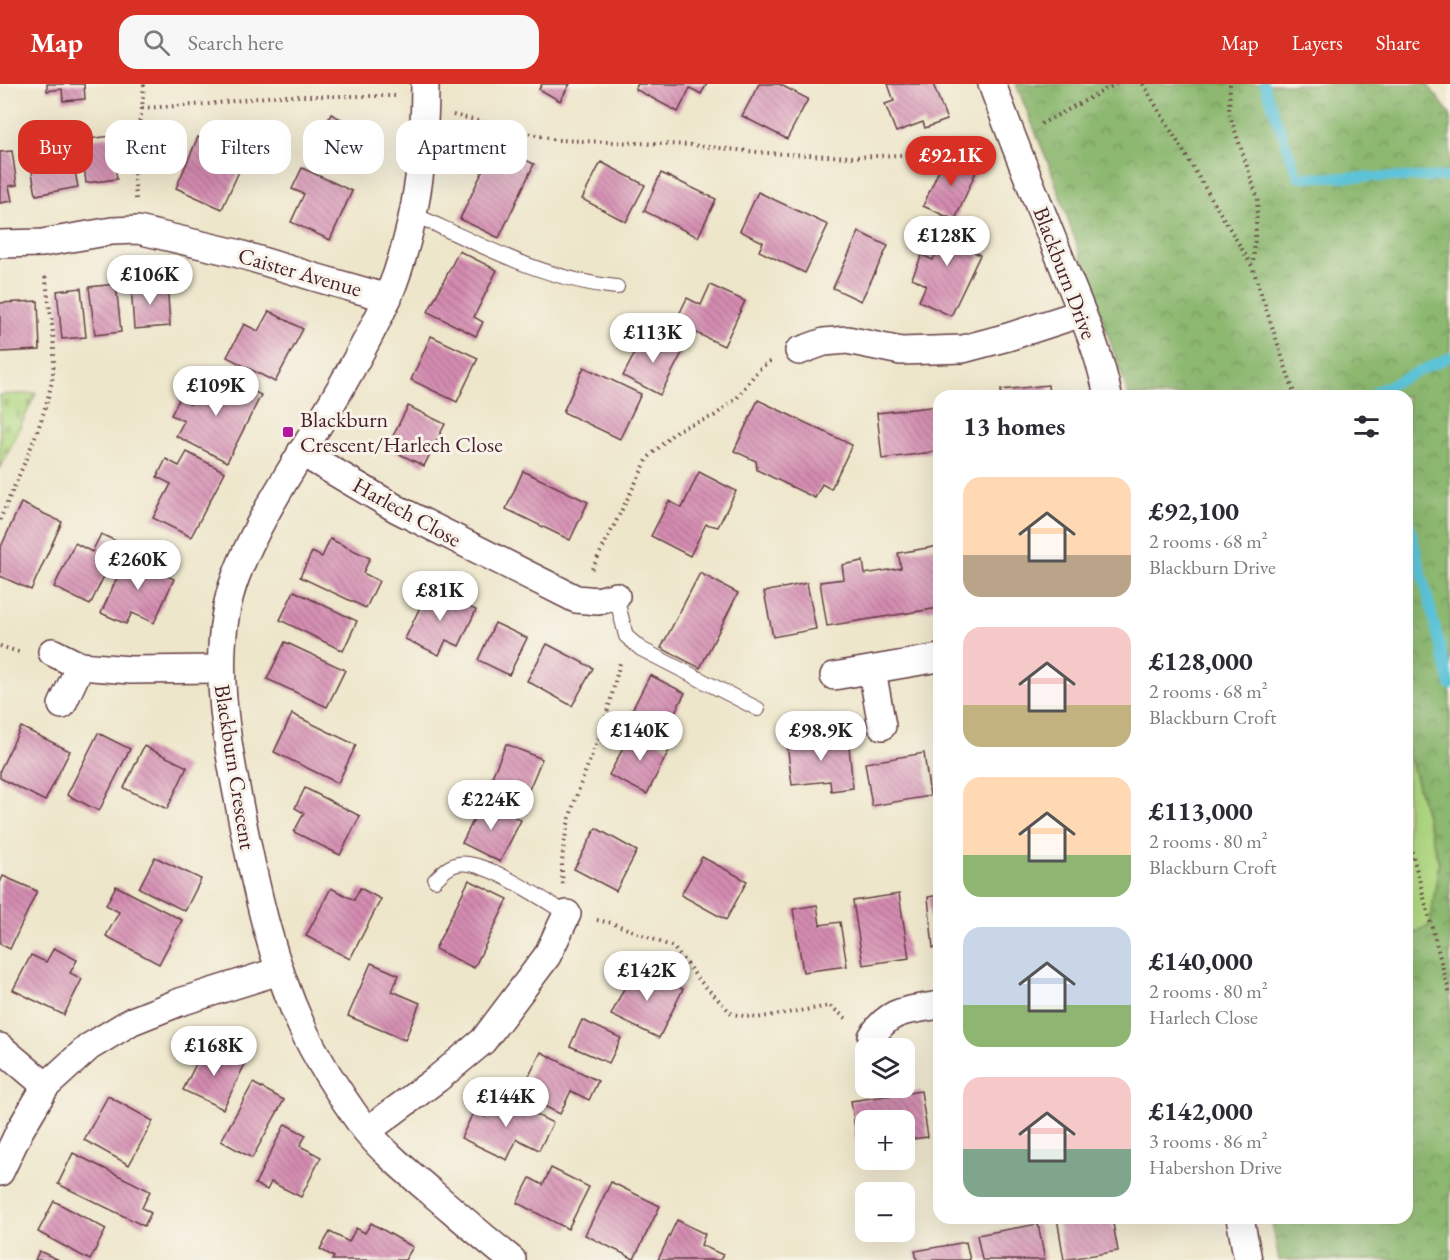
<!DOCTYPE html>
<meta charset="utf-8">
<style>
:root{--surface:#fff;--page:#f7f7f7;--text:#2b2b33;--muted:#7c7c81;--accent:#d93025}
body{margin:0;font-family:"EB Garamond",serif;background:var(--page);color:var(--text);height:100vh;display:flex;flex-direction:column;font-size:22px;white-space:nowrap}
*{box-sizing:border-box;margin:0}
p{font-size:20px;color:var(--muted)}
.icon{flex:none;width:33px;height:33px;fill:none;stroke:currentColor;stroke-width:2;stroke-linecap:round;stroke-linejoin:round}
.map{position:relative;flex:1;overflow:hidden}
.details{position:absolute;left:933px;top:306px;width:480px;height:834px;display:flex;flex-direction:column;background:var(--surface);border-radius:18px;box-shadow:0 6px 24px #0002}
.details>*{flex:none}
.banner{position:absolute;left:18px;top:36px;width:570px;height:54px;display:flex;gap:12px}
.controls{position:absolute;left:855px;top:954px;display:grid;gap:12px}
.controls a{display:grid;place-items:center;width:60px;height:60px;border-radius:12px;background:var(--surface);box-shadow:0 6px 24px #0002;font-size:30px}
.price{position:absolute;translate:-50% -51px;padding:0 14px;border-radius:21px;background:#fff;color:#222;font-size:20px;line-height:39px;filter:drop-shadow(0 2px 3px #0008)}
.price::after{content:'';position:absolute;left:50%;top:36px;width:18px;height:14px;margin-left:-9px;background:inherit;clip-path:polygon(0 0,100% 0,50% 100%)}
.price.on{background:var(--accent);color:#fff}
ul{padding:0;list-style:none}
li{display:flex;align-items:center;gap:18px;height:150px;padding:0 30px}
li span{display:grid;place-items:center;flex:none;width:168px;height:120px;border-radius:18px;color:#555}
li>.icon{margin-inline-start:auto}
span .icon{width:72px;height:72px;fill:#fffc;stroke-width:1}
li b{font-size:26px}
h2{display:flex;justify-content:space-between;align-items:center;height:72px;padding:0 30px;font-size:26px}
.tag{padding:0 21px;border-radius:18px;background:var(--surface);box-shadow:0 6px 24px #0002;font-size:21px;line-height:54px}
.tag.on{background:var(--accent);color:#fff}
header{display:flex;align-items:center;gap:36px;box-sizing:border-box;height:84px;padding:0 30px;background:var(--accent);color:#fff}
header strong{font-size:28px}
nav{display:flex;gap:33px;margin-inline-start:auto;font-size:21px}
.search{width:420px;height:54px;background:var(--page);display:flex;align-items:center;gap:15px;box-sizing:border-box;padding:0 21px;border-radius:18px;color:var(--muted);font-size:22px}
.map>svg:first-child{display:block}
</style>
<header>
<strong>Map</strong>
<div class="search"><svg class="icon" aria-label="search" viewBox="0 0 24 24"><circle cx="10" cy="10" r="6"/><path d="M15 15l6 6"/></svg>Search here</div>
<nav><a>Map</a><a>Layers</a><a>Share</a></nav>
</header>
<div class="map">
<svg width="1450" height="1176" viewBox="0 0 1450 1176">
<defs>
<pattern id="forest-crowns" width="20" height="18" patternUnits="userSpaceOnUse" patternTransform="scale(1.5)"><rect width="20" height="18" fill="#8cb870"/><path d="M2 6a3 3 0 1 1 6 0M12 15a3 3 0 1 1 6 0" fill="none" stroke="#74955c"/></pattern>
<pattern id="cemetery-stones" width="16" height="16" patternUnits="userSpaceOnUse" patternTransform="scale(1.5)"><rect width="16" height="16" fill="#b0d882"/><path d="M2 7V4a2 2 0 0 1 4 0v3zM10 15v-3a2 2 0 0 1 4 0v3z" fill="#99b970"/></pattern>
<pattern id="building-back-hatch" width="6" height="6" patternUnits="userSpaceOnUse" patternTransform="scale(1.5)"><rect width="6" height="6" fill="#d48cb1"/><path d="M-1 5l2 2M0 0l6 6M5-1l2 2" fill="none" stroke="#ae7290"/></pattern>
</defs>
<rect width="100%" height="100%" fill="#f7f3e8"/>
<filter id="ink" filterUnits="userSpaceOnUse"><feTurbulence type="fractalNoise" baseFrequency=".0167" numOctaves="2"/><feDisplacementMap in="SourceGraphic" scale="12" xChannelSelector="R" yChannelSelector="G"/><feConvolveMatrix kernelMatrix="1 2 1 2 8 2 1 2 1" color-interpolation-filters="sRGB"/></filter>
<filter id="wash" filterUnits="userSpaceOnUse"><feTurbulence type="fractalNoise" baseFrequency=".008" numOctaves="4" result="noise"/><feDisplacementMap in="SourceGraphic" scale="24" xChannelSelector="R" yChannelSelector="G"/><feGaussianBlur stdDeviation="1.35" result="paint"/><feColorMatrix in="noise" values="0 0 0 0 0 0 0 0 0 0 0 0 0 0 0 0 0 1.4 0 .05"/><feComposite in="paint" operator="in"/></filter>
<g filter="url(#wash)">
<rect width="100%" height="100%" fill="#eee6ca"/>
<path fill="#b0d882" stroke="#7d7c56" stroke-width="1.5" d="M1407,662L1439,779L1430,841L1407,853Z"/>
<path fill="url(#forest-crowns)" stroke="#6b6c4e" stroke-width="1.5" d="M1016,0H1427L1450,30V1176H1279L1271,1134H1407V853L1430,841L1439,779L1407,662V312H1129L1051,86Z"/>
<path fill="url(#cemetery-stones)" stroke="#7d7c56" stroke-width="1.5" d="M36,309L0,385V311Z"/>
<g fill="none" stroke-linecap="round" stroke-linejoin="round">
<g stroke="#5bc3d8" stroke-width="10">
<path d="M1264,0L1298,93H1450"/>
<path d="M1377,312L1376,307L1450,273"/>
<path d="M1407,430L1450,601"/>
</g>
</g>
<g id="blocks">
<g fill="url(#building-back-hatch)">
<path d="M47,0H84L85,15L63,17L62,5L47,7Z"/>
<path d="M542,0H570L560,17L539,5Z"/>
<path d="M638,0H707L701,10L690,4L678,28L635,5Z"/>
<path d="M759,0H779L808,15L787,55L742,32Z"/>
<path d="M888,0H933L947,36L925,44L923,38L896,48L885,20L894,17Z"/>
<path d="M331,30L371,50L356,82L315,62Z"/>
<path d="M66,39L78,103L36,111L27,59L49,55L46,42Z"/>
<path d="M111,52L117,95L86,99L81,56Z"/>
<path d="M198,53L222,64L227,53L250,63L222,125L176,104Z"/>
<path d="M495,61L534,80L499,154L460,135Z"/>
<path d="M12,67L17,101L9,102L12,117L0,119V68Z"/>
<path d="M969,76L978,83L955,136L923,122L943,77Z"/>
<path d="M601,78L645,101L626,138L582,115Z"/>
<path d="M302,84L352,107L330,156L291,138L304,110L292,105Z"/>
<path d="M661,89L716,115L698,153L644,127Z"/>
<path d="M758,108L828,141L805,189L759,167L763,158L740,147Z"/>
<path d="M941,133L979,151L972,167L980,171L951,232L919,217L926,201L912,194L922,171L933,176L940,160L930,155Z"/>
<path d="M859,148L888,162L861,217L833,204Z"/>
<path d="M459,167L497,186L474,233L483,238L476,252L428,228Z"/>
<path d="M167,198L170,242L134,245L131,201Z"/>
<path d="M116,200L121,248L95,251L89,203Z"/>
<path d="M710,201L745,217L724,262L675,239L687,214L701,221Z"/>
<path d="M81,204L86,253L62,255L57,207Z"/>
<path d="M38,217L40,266L0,268V219Z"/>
<path d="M269,227L303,245L275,298L227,273L244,240L258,247Z"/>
<path d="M646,248L683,267L660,311L623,292Z"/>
<path d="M431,252L478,274L457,318L411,296Z"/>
<path d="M584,283L641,310L620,355L563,328Z"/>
<path d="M225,293L261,311L227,378L176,352L184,337L171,331L180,314L191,320L201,300L217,308Z"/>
<path d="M1048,301L1049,312H1001V306Z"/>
<path d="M758,316L852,361L831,405L822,400L815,414L757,386L756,377L734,367Z"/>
<path d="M408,322L445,340L424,382L387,364Z"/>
<path d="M939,322V367L882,375L877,329Z"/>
<path d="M187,368L225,388L191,453L153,434L171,400L157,393L166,375L179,382Z"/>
<path d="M523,387L588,418L570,456L506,425Z"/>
<path d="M699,388L736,407L718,443L706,440L690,472L651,452L669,417L682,424Z"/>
<path d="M21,419L62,438L31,506L0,492V465Z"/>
<path d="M101,450L120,459L90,521L54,503L75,459L92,468Z"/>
<path d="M330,455L370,474L363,489L379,497L366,524L300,493L312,468L322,473Z"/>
<path d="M939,462V524L827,542L820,498L844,495L842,481L863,477L865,490L901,484L898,469Z"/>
<path d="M143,470L165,480L161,489L174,495L154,539L132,529L126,540L101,529L125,476L138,481Z"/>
<path d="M700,489L738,509L700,584L661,564Z"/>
<path d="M807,499L816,545L773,553L764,508Z"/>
<path d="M429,504L476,526L459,562L446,556L439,571L405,555Z"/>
<path d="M294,507L357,537L343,567L280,536Z"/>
<path d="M495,539L527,554L509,591L478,576Z"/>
<path d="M285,558L345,586L327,623L267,595Z"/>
<path d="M547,560L593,584L572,622L527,597Z"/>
<path d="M650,591L685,609L663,651L628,634Z"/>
<path d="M292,630L356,661L338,699L274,668Z"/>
<path d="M21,643L70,667L45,717L0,694V686Z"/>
<path d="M633,645L670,664L647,710L609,691Z"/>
<path d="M98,649L130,665L99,727L67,711Z"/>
<path d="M848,652L853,704L831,707L830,697L792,701L787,659Z"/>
<path d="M506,660L542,675L522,722L486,707Z"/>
<path d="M144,662L187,683L167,725L124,704Z"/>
<path d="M924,669L930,712L872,722L865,679Z"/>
<path d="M305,704L360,732L340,771L294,748L304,729L295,724Z"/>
<path d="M483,717L521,736L500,778L462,759Z"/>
<path d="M596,744L637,767L616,807L574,785Z"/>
<path d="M155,773L201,795L185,827L139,804Z"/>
<path d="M702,773L747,797L726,836L681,811Z"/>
<path d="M3,792L37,807L10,865L0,860V799Z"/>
<path d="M469,796L508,815L474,884L435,865Z"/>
<path d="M116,802L182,836L159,880L106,852L119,828L106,821Z"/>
<path d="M331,804L354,816L360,804L381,815L350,875L306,852Z"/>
<path d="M899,810L909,874L863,881L853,817Z"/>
<path d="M939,811V864H933L928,813Z"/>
<path d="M817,821L820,841L840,838L847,882L803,888L793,825Z"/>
<path d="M54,864L77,876L70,889L82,895L64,931L13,906L31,871L46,878Z"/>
<path d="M371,879L399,891L392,907L420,919L405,956L348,932Z"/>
<path d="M635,882L683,905L659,954L611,931Z"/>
<path d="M582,936L621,954L609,979L570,962Z"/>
<path d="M206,960L245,980L223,1025L183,1006Z"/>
<path d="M541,968L598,997L589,1016L571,1007L560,1030L520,1010Z"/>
<path d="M253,999L284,1016L252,1074L221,1057Z"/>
<path d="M921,1007L928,1053L904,1056V1036H866V1062L858,1064L851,1017Z"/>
<path d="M496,1011L553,1039L539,1066L517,1055L507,1076L461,1054L474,1027L485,1033Z"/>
<path d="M108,1012L153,1037L129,1081L84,1056Z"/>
<path d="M285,1040L306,1051L300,1062L321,1073L301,1113L271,1098L267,1106L255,1100Z"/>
<path d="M73,1069L150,1107L142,1124L151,1129L144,1142L58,1100Z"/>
<path d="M551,1084L589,1103L568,1145L517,1119L530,1094L543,1101Z"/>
<path d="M611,1098L660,1122L634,1175L585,1151Z"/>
<path d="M54,1117L106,1145L90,1176L38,1148Z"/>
<path d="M1057,1134H1112L1118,1167L1064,1176Z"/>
<path d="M677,1136L705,1150L701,1161L723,1171L720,1176H658Z"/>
<path d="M371,1139L413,1163L405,1176H332L334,1173L320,1165L330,1148L349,1158L356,1144L365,1149Z"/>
<path d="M1038,1140L1045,1176H982L977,1151Z"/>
<path d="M966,1158L970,1176H917L915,1167Z"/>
<path d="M39,1167L59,1176H35Z"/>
</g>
</g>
</g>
<g filter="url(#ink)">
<use href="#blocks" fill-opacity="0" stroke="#633d43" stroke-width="1.5"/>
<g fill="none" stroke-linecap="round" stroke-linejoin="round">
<g stroke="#633d43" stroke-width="16">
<g id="service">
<path d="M413,130C479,160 544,196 617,203"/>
<path d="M616,512L626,552L641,565L758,625"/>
<path d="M435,796C442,789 448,782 458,780C484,775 544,816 567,830"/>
</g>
</g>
<g stroke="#633d43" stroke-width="30">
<g id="minor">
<path d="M425,0C425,73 416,146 388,213C376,241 360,269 345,296C309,361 263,422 236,492C207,567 228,663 243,740C257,809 272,878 302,943C318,978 341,1012 364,1044C383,1068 408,1088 431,1108C458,1131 484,1154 512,1176"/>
<path d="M992,0C1014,60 1038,119 1062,179C1079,222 1099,266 1108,312"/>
<path d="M0,160L42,159L112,147L138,146L236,169L314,193L388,214"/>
<path d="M799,267L824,258L847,256L901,267L963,265L1008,253L1082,229"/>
<path d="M301,368L397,425L576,515L598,517L616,512"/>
<path d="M52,568L80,582L130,586L220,585"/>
<path d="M872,586L882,642"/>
<path d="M834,592L939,574"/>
<path d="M62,621L80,582"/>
<path d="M872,953C890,924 908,927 939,921"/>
<path d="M0,963L46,1002"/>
<path d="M367,1047L437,995L483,957L547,872L567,830"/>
<path d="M0,1088L20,1046L46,1002L89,963L132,937L180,918L279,887"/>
<path d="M1240,1134L1248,1176"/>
</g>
</g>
<g stroke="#633d43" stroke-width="4" stroke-dasharray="1.5 4.5" stroke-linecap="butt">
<path d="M1143,0L1252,182L1295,312"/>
<path d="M1230,0L1229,29L1258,115L1253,180"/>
<path d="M142,24L210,20L274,12H396"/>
<path d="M453,31L557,56L691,61L767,69L851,73L976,68L985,64"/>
<path d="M1041,40L1116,0"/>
<path d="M136,115L133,74L142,24L144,0"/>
<path d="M0,436C18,391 43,344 52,296C58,262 49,224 45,190"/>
<path d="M592,485L648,374L677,346L714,332L737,314L758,286L770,277"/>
<path d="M0,562L22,569"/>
<path d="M1407,750L1450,911"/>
<path d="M563,800C556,749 586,689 603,642C610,622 614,600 620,579"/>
<path d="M597,836L612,839L673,863L700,897L732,930L756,934L830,922L847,935"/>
</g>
<use href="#service" stroke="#fff" stroke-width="14"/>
<use href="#minor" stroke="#fff" stroke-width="27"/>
</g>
</g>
<rect fill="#b5179e" stroke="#f7f3e8" stroke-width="2" x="282" y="342" width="12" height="12" rx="3"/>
<g text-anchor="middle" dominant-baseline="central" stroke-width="6" stroke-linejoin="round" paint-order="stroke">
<g font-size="22" fill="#4a1f2b" stroke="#f7f3e8">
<text transform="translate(300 188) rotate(16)">Caister Avenue</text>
<text transform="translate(1065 189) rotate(69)">Blackburn Drive</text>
<text transform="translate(407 428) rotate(29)">Harlech Close</text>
<text transform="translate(235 683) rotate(81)">Blackburn Crescent</text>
</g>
<g font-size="22" fill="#4a1f2b" stroke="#f7f3e8" text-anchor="start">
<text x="300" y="335">Blackburn<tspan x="300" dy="25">Crescent/Harlech Close</tspan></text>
</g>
</g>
</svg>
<div class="controls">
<a><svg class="icon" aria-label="layers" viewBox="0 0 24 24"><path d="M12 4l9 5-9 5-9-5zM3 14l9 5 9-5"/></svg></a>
<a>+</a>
<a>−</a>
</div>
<b class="price on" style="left:951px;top:103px">£92.1K</b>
<b class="price" style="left:947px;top:183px">£128K</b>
<b class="price" style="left:150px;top:222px">£106K</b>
<b class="price" style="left:653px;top:280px">£113K</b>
<b class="price" style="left:216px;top:333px">£109K</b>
<b class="price" style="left:138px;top:507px">£260K</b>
<b class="price" style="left:440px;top:538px">£81K</b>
<b class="price" style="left:640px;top:678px">£140K</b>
<b class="price" style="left:821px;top:678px">£98.9K</b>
<b class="price" style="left:491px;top:747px">£224K</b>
<b class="price" style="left:647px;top:918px">£142K</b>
<b class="price" style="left:214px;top:993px">£168K</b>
<b class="price" style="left:506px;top:1044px">£144K</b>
<div class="banner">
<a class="tag on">Buy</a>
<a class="tag">Rent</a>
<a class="tag">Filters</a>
<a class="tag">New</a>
<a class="tag">Apartment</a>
</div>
<section class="details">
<h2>13 homes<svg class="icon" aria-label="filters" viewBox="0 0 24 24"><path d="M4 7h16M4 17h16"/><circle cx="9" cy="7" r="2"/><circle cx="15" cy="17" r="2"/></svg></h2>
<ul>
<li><span style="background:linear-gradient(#ffd9b3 65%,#b9a48a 0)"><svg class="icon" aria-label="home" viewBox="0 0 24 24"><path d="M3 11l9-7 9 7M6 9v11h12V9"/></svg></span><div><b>£92,100</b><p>2 rooms · 68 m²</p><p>Blackburn Drive</p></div></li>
<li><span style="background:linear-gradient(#f6c9c9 65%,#c2b280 0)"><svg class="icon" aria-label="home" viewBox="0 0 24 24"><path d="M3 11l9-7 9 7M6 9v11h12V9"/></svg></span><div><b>£128,000</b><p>2 rooms · 68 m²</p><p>Blackburn Croft</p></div></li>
<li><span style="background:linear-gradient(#ffd9b3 65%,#8fb573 0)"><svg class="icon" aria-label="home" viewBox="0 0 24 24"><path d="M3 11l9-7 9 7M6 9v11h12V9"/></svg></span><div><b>£113,000</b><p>2 rooms · 80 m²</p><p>Blackburn Croft</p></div></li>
<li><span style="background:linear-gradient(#c9d6e8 65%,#8fb573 0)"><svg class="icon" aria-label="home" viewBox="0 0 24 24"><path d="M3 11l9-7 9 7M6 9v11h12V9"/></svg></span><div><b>£140,000</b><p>2 rooms · 80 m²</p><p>Harlech Close</p></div></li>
<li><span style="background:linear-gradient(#f6c9c9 60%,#7fa58c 0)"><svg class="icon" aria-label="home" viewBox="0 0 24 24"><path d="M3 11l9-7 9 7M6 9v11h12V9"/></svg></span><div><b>£142,000</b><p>3 rooms · 86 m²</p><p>Habershon Drive</p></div></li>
</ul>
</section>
</div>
